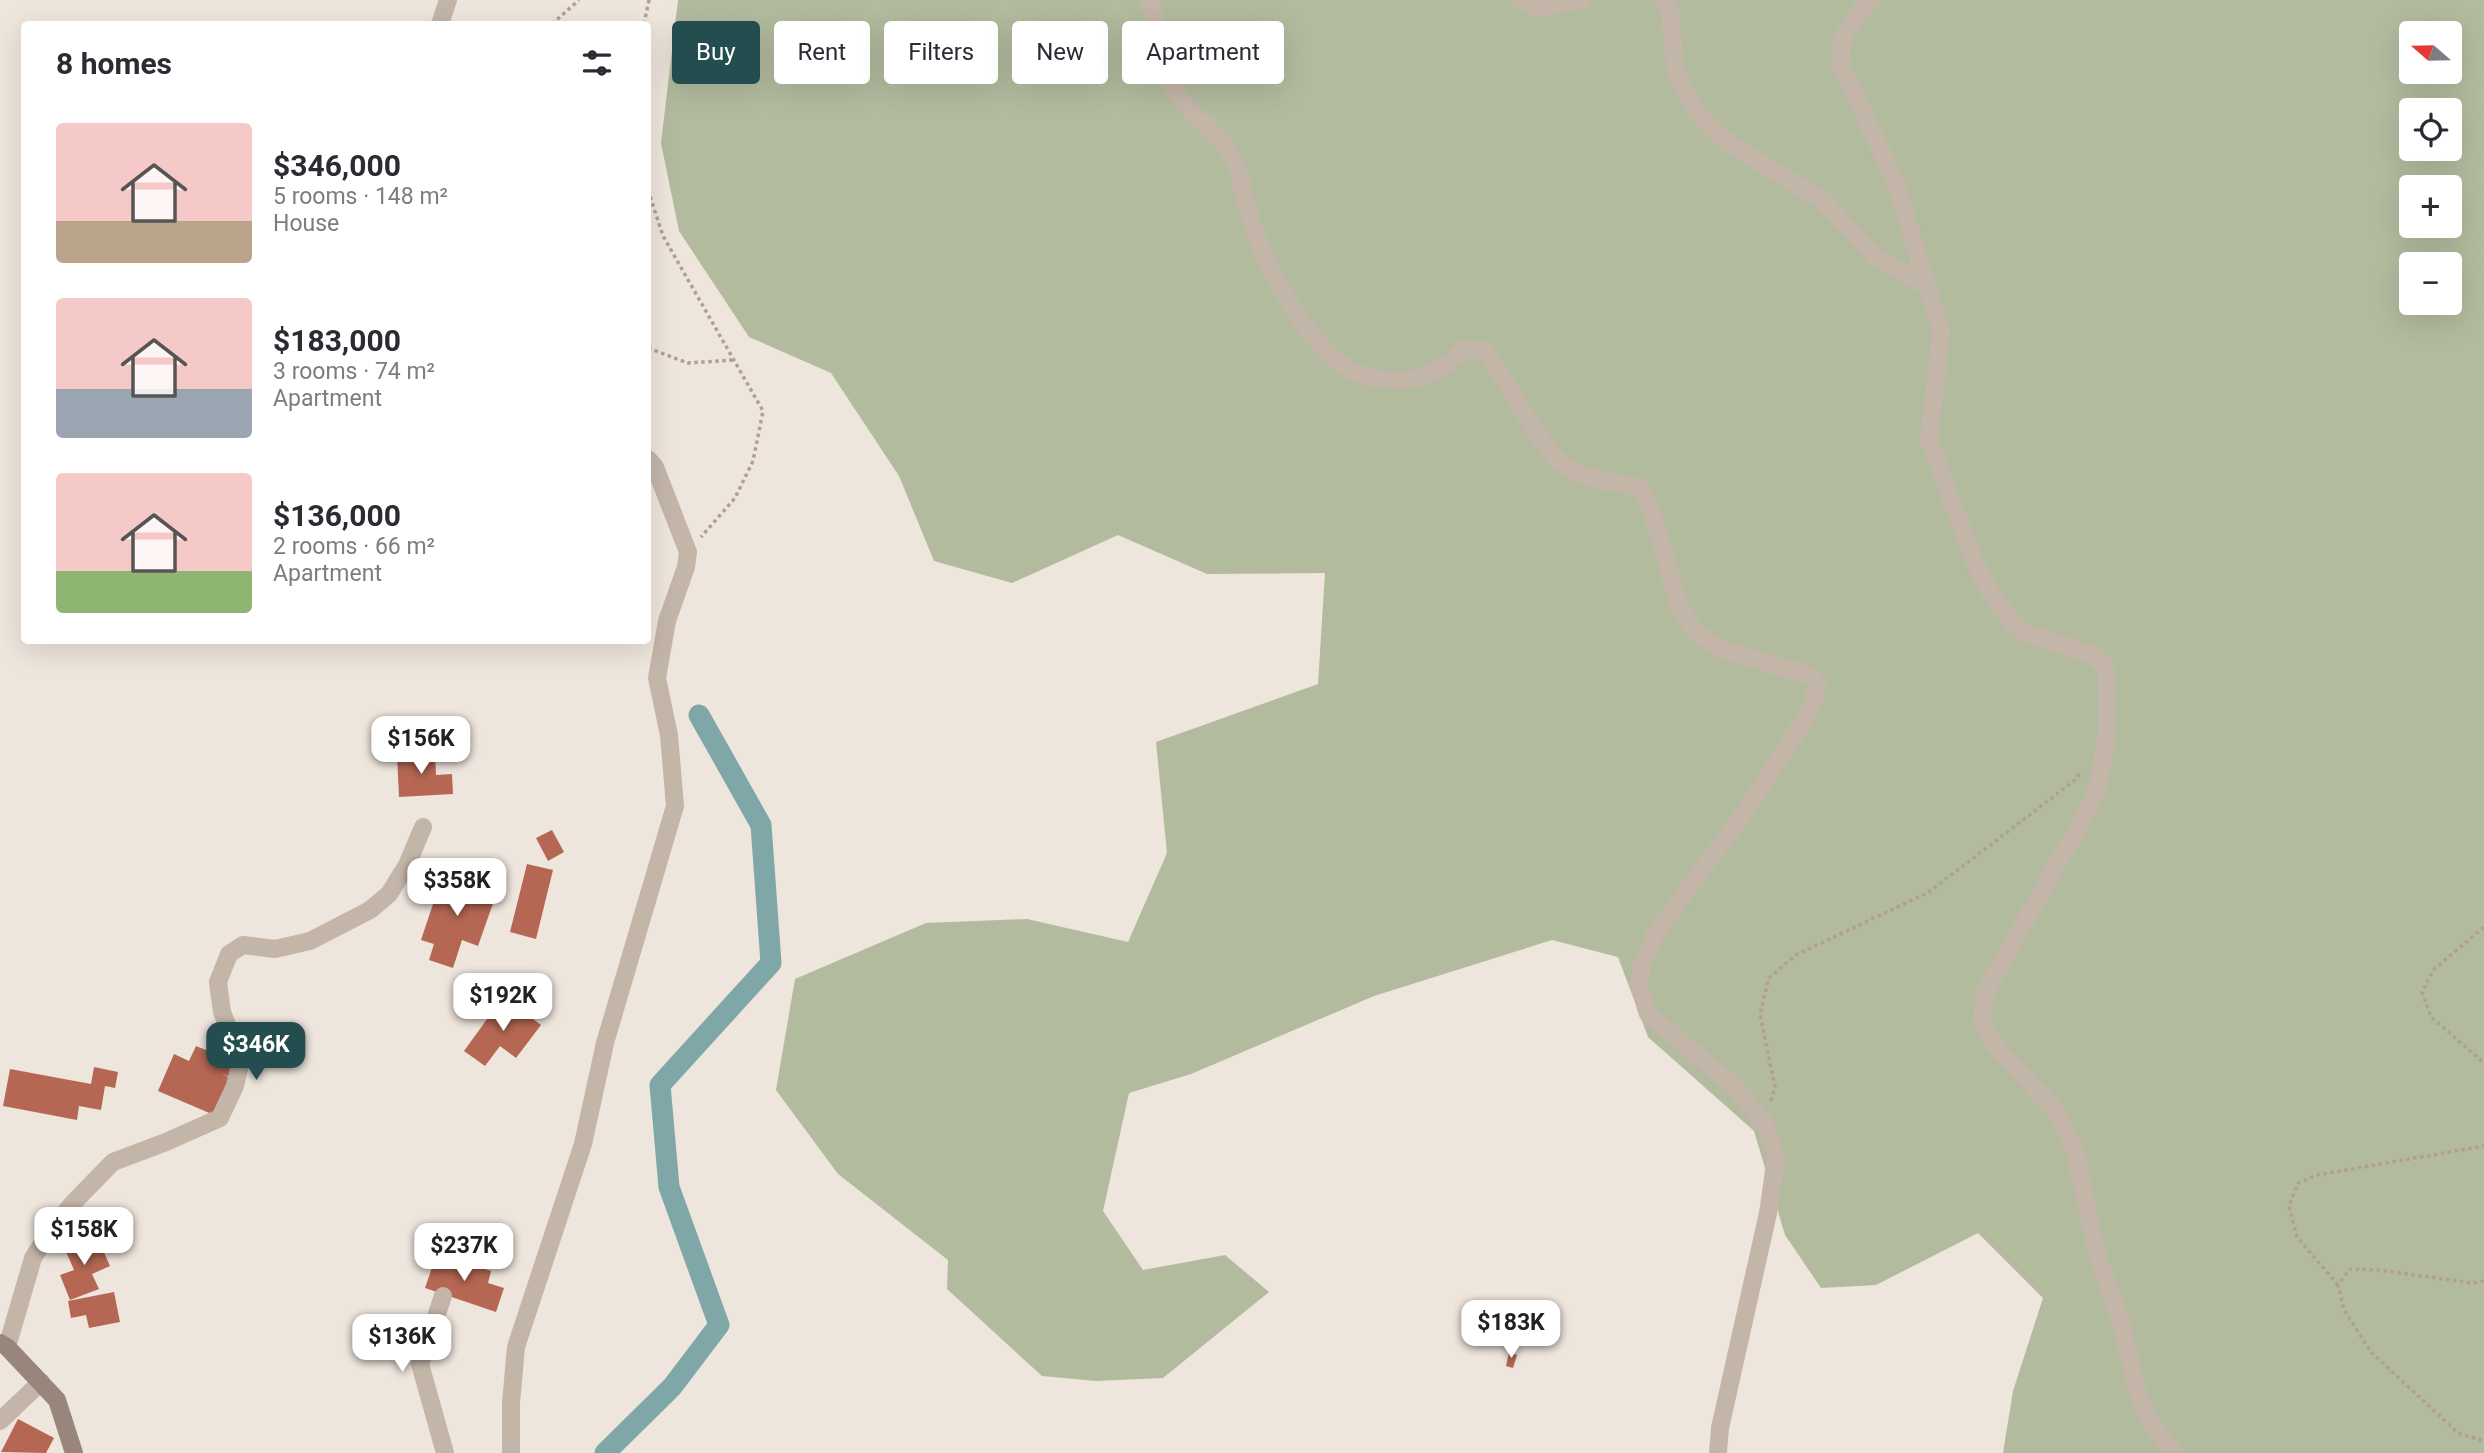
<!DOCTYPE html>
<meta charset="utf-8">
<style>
:root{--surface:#fff;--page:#f2f2f3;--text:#2b2b33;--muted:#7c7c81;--accent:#234d4e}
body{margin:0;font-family:Roboto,sans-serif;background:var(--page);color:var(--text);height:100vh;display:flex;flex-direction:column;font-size:26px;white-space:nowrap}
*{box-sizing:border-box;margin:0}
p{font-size:23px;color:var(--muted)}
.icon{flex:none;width:38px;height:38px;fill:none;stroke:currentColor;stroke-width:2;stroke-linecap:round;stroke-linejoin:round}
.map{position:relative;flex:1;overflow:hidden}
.sheet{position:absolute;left:21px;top:21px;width:630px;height:623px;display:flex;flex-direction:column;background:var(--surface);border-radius:7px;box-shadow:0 7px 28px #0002}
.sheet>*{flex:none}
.top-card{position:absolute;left:672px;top:21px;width:665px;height:63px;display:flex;gap:14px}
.needle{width:46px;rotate:290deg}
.buttons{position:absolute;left:2399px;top:21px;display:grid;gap:14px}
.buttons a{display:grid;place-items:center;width:63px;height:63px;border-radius:7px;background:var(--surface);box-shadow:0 7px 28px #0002;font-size:35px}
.price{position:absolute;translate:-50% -60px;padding:0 16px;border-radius:14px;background:#fff;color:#222;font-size:23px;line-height:46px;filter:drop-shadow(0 2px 4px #0008)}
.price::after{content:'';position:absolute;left:50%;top:42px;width:21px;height:16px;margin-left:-10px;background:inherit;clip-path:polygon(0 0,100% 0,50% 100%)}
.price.on{background:var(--accent);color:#fff}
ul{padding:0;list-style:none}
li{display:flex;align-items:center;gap:21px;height:175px;padding:0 35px}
li span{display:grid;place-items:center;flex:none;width:196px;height:140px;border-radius:7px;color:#555}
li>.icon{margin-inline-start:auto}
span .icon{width:84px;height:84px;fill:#fffc;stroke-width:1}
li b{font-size:30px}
h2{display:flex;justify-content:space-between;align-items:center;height:84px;padding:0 35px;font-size:30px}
.pill{padding:0 24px;border-radius:7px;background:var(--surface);box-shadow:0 7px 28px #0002;font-size:24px;line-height:63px}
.pill.on{background:var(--accent);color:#fff}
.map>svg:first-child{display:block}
</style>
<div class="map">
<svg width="2484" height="1453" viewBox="0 0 2484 1453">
<rect width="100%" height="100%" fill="#eee5dc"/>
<path fill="#b2bb9e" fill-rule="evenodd" d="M678,0H2484V1453H2003L2013,1391L2043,1298L1978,1233L1876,1285L1821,1288L1785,1235L1754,1131L1648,1037L1618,957L1552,940L1374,996L1191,1074L1129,1093L1103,1211L1143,1270L1225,1255L1269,1292L1163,1378L1096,1381L1042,1376L947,1289L948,1260L838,1174L776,1090L795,979L926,923L1027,919L1128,942L1167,853L1156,742L1318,684L1325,573L1207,574L1118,535L1012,583L934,561L899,476L831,373L749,337L679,231L661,143ZM2412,33H2450V72H2412ZM2412,110H2450V149H2412ZM2412,187H2450V226H2412ZM2412,264H2450V303H2412Z"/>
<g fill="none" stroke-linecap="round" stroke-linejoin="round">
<path stroke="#7fa7a7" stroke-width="21" d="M605,1453L672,1387L719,1325L669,1187L660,1085L771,963L761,825L699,715"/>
</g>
<g fill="#b56753">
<path d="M435,753L436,775L452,774L453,794L399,797L397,754Z"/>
<path d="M552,830L564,852L548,861L536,838Z"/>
<path d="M527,864L553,870L536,939L510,932Z"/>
<path d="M443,874L497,892L478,946L462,940L453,968L429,960L434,944L421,940Z"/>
<path d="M503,997L541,1025L516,1058L500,1046L485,1066L464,1051Z"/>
<path d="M196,1046L238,1063L232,1078L221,1073L230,1078L214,1115L158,1091L174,1054L189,1061Z"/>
<path d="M94,1067L118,1072L115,1088L105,1086L101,1110L79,1106L77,1120L3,1106L10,1069L91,1084Z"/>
<path d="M96,1234L110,1266L92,1274L99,1289L70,1300L60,1275L74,1270L64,1247Z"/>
<path d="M437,1253L491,1271L488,1283L504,1288L496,1312L425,1288Z"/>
<path d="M114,1292L120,1322L89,1328L86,1315L71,1318L68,1301Z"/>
<path d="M1509,1352L1517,1355L1513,1368L1506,1366Z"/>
<path d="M18,1419L54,1438L46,1453L1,1452Z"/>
</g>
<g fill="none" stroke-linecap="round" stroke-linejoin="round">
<g stroke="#b09f94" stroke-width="3.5" stroke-dasharray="3.5 3.5" stroke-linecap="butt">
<path d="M552,24L579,0"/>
<path d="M644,24L649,0"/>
<path d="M648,190L663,236L763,411L753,461L735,498L701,537"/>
<path d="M648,348L688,363L733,360"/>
<path d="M2484,927L2433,970L2422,992L2431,1017L2484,1063"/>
<path d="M1771,1101L1775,1087L1760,1014L1769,978L1796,955L1929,892L2075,780L2081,772"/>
<path d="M2484,1281L2472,1283L2380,1270L2350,1269L2338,1285L2344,1310L2371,1352L2458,1433L2484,1441"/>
<path d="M2338,1285L2297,1237L2289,1206L2298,1183L2317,1175L2484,1146"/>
</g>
<g stroke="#c4b5a9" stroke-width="18">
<path d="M1150,0C1157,31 1159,70 1178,96C1196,121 1223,135 1236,165C1241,176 1242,189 1245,201C1250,219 1257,239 1265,256C1284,296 1311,346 1350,370C1362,377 1377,379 1391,380C1421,383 1445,369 1466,348L1485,351C1509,381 1542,457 1573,471C1590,479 1622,484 1641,488L1656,524L1679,606L1696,633L1719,648L1810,676L1818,685L1810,710L1747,809L1655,934L1642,965L1639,985L1648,1014L1735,1087L1765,1124L1776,1157L1768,1213L1720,1428L1718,1453"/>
<path d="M1520,0L1538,8L1582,0"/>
<path d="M1664,0L1670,10L1675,67L1688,99L1703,120L1730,144L1822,200L1877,258L1926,285"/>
<path d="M1872,0L1862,8L1843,37L1840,64L1895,180L1941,332L1929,440L1974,560L1990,593L2013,623L2029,634L2093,655L2104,665L2107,676V735L2099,781L2089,808L1985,992L1982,1018L1991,1041L2056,1111L2074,1146L2099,1262L2121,1321L2138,1394L2153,1427L2175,1453"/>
<path d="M440,24L448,0"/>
<path d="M443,1296L420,1364L445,1453"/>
<path d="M7,1347L33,1258L52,1228L73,1203L113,1162L166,1142L220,1118L235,1086L241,1060L222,1012L218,982L229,954L243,945L275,949L310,941L370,910L389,894L407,865L423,827"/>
<path d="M0,1421L41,1382"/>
<path d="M511,1453V1403L516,1347L583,1144L605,1043L675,806L669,735L657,678L667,621L686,567L688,552L655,467L648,459"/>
</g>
<path stroke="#98857b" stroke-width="18" d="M0,1343L7,1347L57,1400L74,1453"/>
</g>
</svg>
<div class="buttons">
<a><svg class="needle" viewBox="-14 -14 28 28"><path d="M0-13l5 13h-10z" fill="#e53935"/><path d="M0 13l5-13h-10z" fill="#7c7c81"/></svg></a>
<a><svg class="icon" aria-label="locate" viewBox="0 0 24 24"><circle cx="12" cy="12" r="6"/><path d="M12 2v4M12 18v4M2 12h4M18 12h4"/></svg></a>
<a>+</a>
<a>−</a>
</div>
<b class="price" style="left:421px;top:776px">$156K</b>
<b class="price" style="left:457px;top:918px">$358K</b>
<b class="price" style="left:503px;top:1033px">$192K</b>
<b class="price on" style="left:256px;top:1082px">$346K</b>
<b class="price" style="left:84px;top:1267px">$158K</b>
<b class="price" style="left:464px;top:1283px">$237K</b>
<b class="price" style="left:1511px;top:1360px">$183K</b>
<b class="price" style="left:402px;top:1374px">$136K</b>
<div class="top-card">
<a class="pill on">Buy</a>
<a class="pill">Rent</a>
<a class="pill">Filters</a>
<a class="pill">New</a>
<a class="pill">Apartment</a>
</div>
<section class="sheet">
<h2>8 homes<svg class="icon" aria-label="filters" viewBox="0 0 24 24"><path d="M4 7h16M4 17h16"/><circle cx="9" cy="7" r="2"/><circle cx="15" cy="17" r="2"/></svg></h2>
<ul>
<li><span style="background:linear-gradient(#f6c9c9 70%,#b9a48a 0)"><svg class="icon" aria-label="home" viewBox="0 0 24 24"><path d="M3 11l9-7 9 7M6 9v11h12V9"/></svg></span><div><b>$346,000</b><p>5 rooms · 148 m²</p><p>House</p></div></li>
<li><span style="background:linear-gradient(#f6c9c9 65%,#9aa5b1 0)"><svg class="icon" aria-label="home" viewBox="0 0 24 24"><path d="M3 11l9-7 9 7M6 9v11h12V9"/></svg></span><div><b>$183,000</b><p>3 rooms · 74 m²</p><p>Apartment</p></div></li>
<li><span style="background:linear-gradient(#f6c9c9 70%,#8fb573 0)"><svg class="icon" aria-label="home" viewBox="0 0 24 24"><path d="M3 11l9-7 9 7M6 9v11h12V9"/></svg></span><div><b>$136,000</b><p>2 rooms · 66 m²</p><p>Apartment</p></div></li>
</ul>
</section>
</div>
